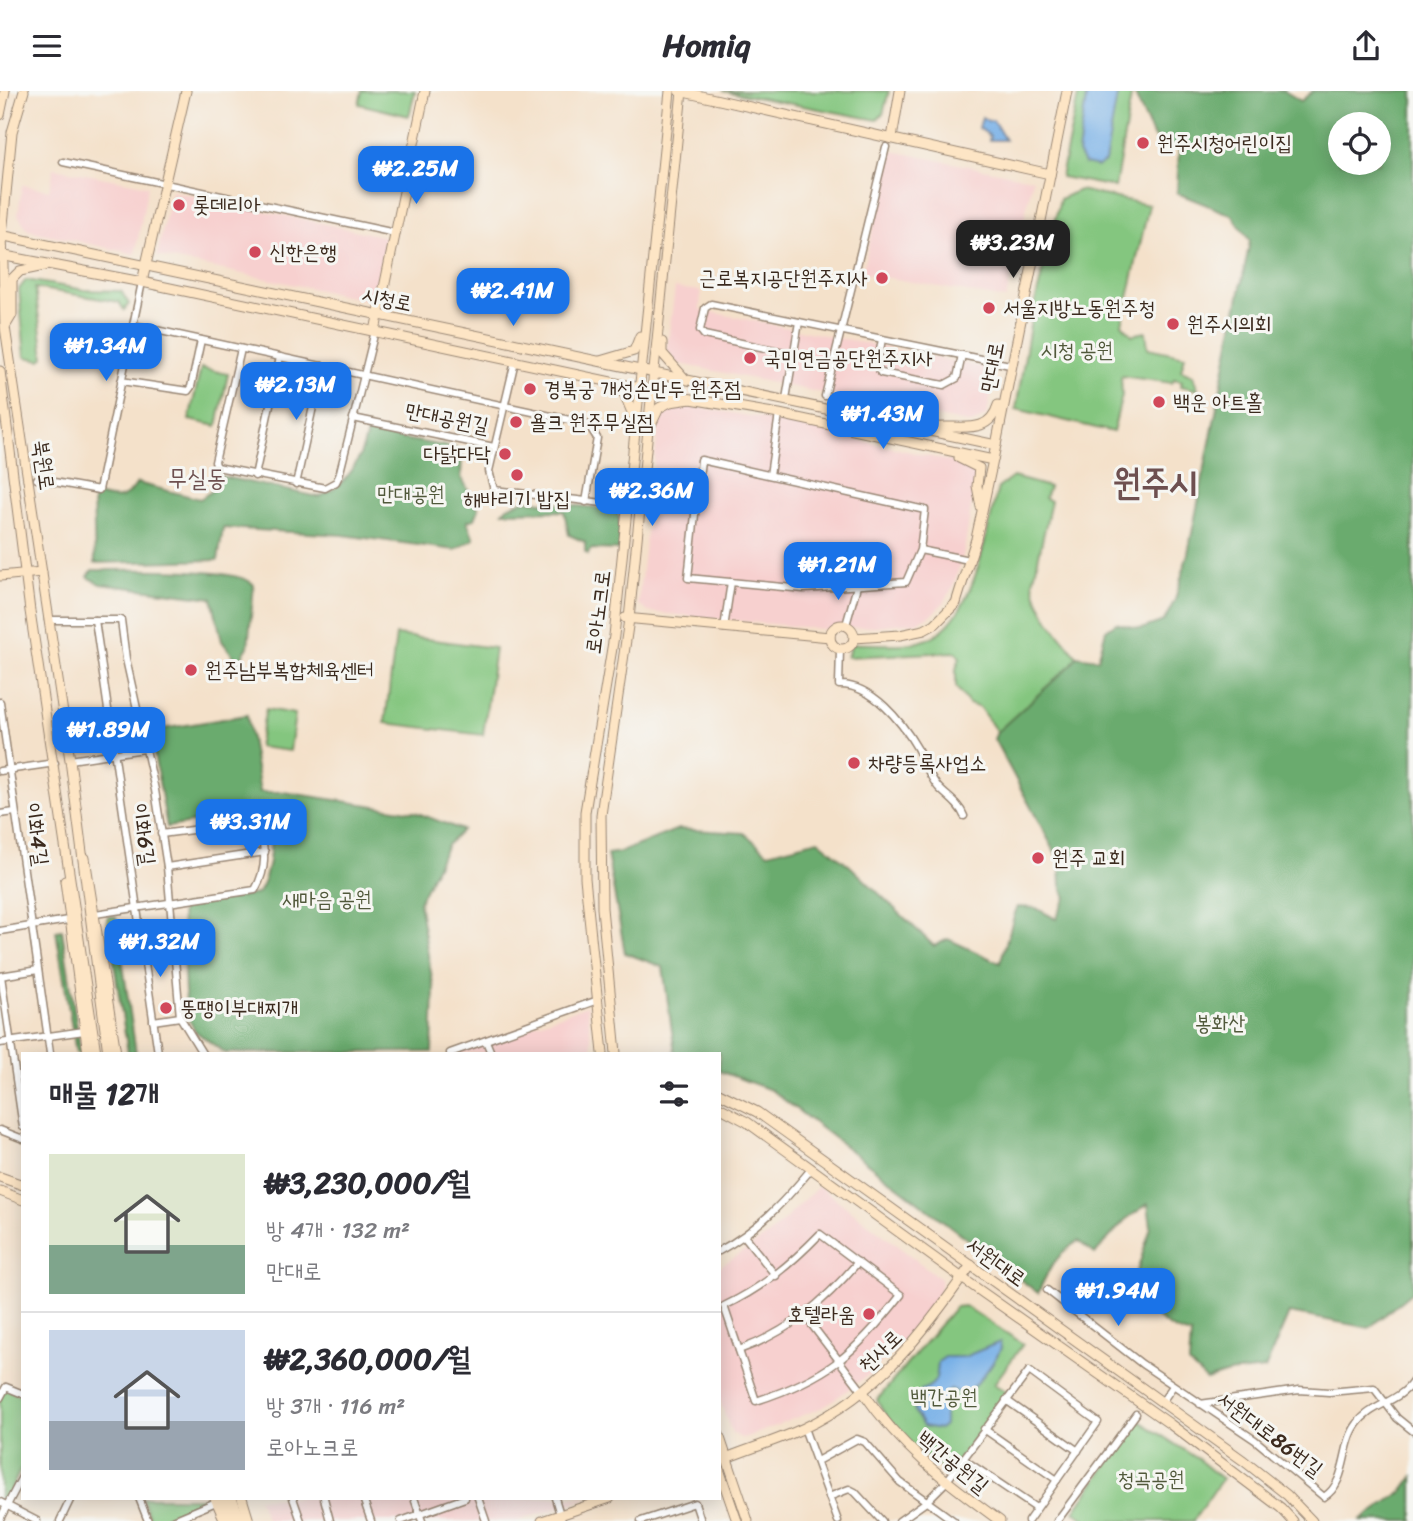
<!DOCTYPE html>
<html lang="ko">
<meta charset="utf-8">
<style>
:root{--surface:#fff;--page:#f7f7f7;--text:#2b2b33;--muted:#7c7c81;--line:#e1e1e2;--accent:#1a73e8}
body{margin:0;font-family:Sriracha,"Poor Story",sans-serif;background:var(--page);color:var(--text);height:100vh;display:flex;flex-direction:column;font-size:26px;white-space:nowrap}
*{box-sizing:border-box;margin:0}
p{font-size:23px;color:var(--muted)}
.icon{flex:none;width:38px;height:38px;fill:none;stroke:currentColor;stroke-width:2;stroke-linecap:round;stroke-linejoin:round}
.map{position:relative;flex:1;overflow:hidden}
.side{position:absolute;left:21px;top:961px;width:700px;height:448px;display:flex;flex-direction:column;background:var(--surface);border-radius:0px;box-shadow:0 4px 18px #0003}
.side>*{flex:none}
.buttons{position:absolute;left:1328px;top:21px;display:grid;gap:14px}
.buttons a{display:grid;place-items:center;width:63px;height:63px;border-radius:50%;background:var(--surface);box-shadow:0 4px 18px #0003;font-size:35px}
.price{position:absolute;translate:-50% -60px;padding:0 16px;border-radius:14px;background:var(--accent);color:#fff;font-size:23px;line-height:46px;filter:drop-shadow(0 2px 4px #0008)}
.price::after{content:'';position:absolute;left:50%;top:42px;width:21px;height:16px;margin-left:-10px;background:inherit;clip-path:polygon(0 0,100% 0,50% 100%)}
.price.on{background:#222;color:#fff}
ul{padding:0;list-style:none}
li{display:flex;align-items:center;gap:21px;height:175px;padding:0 28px}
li+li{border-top:2px solid var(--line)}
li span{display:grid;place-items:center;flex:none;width:196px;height:140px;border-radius:0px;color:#555}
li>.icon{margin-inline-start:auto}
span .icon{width:84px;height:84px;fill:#fffc;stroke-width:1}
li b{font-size:30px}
h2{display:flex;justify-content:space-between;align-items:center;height:84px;padding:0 28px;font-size:30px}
header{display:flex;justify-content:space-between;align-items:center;height:91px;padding:0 28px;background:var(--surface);font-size:32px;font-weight:800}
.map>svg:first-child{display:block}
</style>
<header><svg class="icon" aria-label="menu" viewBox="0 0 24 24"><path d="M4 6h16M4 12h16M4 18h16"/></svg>Homiq<svg class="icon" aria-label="share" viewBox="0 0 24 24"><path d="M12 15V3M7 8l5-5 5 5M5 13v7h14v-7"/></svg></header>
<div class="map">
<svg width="1413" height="1430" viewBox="0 0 1413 1430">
<rect width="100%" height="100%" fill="#f6f6f2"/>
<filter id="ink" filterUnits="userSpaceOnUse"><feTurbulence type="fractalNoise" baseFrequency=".0143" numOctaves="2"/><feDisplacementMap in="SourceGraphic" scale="14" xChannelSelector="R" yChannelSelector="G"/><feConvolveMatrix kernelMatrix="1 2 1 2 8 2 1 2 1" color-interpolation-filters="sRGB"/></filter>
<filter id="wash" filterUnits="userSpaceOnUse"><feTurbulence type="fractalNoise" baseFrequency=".00686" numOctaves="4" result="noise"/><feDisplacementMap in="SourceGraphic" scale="28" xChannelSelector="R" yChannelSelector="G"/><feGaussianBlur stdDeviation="1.57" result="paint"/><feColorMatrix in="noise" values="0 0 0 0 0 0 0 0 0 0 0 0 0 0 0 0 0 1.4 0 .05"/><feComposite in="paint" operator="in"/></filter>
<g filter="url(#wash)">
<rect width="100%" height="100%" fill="#f4e1ca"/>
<g fill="#f7d0cf">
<path d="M892,60L1033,88L1006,208L862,182Z"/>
<path d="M54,77L148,95L135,163L28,139L18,124L22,94L49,99Z"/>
<path d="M171,100L386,146L372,210L157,165Z"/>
<path d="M675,197L701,200L700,219L987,277L995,284L987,324L972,333L676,272L667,258Z"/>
<path d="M675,312L788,332L974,376L977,379L964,461L953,496L944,511L933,523L917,531L832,539L648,521L638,513L660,322Z"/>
<path d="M587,915L593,962H452Z"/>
<path d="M819,1095L941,1188L939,1202L910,1243L870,1283L823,1316L743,1348L732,1342L719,1308V1176L769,1144Z"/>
<path d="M258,1407H588L517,1430H267Z"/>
</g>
<g fill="#84c67f" stroke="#60784e" stroke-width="2">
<path d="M362,0H415L409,25L359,13Z"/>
<path d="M723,0H889L883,23L877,29Z"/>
<path d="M1079,0H1132L1115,96L1061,86Z"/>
<path d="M423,62L469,72L464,95L418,85Z"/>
<path d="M1079,99L1149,114L1122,233L1132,244L1146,241L1148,257L1185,265L1181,279L1193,284L1198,299L1181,295L1182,290L1174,288L1172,292L1121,285L1122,304L1113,341L1016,318L1031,229L1060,108Z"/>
<path d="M26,189L85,199L121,200L129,213L124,219L119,211L35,197L44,266L41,269L25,266L19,198Z"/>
<path d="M201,277L228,283L217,335L189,329Z"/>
<path d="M1013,386L1049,396L1045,407L1051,410L1033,491C1038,521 1058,542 1077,565L1072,573L997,641L980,617L969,613L956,596V578L960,567L956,561L847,566L852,553C874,552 902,556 922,550C975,535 985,443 998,397Z"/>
<path d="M396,544L495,557L483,644L385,632Z"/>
<path d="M266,618L295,623L290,660L258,656Z"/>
<path d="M965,1215L1023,1253L994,1293L1008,1302L953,1377L946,1380C919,1362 891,1338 877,1309L955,1216Z"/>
<path d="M6,1296L23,1307V1374L7,1406L2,1408L0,1407V1307Z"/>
<path d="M1138,1329L1198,1368L1222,1388L1193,1430H1088L1074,1421Z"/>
<path d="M142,1407H203V1411L154,1430L150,1428Z"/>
</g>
<g fill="#6bab6e" stroke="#536a46" stroke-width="2" fill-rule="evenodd">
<path d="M1133,0H1284L1301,10L1313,0H1413V1200L1369,1237L1289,1222L1265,1278L1228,1282L1206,1289L1189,1273L1191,1244C1161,1238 1146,1217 1134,1190L1151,1136L1148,1113L1125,1129L1095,1163L1078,1150C1056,1164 1048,1179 1038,1202L771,999L719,980V962H675L663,876L625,862L607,763L621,761L678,738L744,742L768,762L818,749L850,775L934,855L948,848L1000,872L1017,816L1036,817L1056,828L1066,807L1061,794L1060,770L994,648L997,641L1072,573L1077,565L1098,568L1106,539L1116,532L1141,538L1164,530L1175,509L1188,462L1250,150L1232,124L1177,102L1179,56L1154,47ZM1340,33H1379V72H1340Z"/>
<path d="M367,342L457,357L462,364L461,386L479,418L475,428L467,430L474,448L455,459L343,444L223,437L218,469L95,472L93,403C113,409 125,412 137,392L200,408L213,399L215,384L319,406C347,394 360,372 367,342Z"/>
<path d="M525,409L615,419L619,426L620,459L591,458L588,463L585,461V451L569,444L564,420L503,421L507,416Z"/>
<path d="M92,479C119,479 241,475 254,494L248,556L238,571L222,550L212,507L100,493L88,486Z"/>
<path d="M247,624L260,701H283L415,721L462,739L447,754L419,811L434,899L432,961L225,962L195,940L186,922L181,816L257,803C271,784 277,738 259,721L167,736L150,640Z"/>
<path d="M109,825L116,826L136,962H128L107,827Z"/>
<path d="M62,839L81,962H76L56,840Z"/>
<path d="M1413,1386V1430H1360L1403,1400Z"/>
</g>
<g fill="#78b0e7" stroke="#5a6d82" stroke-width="2">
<path d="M1087,0H1118L1105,71L1098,76L1084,73L1078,62Z"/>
<path d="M982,26L988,30L993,29L1005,49H989L990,45L979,37Z"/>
<path d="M1000,1251L1001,1257C995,1270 974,1301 961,1303L951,1298L945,1302V1333L939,1338L923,1335L914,1320L921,1299C937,1294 937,1287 938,1271L945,1266H964Z"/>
</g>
</g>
<g filter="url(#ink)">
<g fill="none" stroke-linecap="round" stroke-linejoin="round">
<g stroke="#988674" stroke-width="9">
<g id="street">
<path d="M63,71L395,142"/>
<path d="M133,234L588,333L597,347L586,411"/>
<path d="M882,248L877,276L881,282L944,294L957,287L962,264"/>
<path d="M241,258L215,371L217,376L325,397L336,391L339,385L375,240"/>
<path d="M793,263L704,244L700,239L705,217L711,213L1010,274"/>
<path d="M515,270L489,380L494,399L628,415"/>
<path d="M121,290L188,300L191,296L201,249"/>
<path d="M825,305L886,56"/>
<path d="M786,308L799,231"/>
<path d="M353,327L494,356"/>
<path d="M770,384L779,323"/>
<path d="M255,385L280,266"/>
<path d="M37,388L99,399L142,191"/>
<path d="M296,393L322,275"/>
<path d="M920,459L906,491L804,498L688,487L701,369L925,419L920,459L969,469"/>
<path d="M48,529H121L126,568L155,699L167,776L180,926L202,962"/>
<path d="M95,529L158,962"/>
<path d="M846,534L857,495"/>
<path d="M724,537L731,491"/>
<path d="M840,558L839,594C872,593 902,631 917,657C924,670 929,685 938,696C947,706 959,712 964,725"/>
<path d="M0,611L50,962"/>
<path d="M70,669L144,658"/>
<path d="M0,680L55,672"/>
<path d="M0,723L15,721"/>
<path d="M167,776L265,761"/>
<path d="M95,823L255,799C268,776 265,758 259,734L254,731L161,743"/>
<path d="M0,840L68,829"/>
<path d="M0,885L38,879"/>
<path d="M1,885L23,1036"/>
<path d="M153,930L180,926"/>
<path d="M486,950L491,962"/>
<path d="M0,952L84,940"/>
<path d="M450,962L598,909"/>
<path d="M0,1039L23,1048"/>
<path d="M820,1143L901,1204C855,1263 827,1287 756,1310L724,1215C762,1197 791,1173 820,1143Z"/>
<path d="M745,1146L776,1185"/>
<path d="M719,1160C758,1139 784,1111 812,1077"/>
<path d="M1047,1199L1142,1273L1255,1349L1324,1406C1348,1391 1341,1354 1357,1333C1371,1313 1400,1311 1413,1290"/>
<path d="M805,1225L863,1301"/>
<path d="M739,1259C789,1241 824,1211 858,1171"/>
<path d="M0,1307L6,1296L23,1303"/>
<path d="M1006,1309L1078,1360"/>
<path d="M1162,1311L1173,1295"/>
<path d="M1200,1313L1299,1299L1329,1301L1374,1297L1397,1327L1413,1340"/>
<path d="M804,1337L838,1430"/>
<path d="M984,1338L1057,1389"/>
<path d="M963,1368L1036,1417"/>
<path d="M817,1370L857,1348L865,1351L900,1391L954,1430"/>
<path d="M829,1406L849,1398L855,1401L882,1430"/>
<path d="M139,1407L148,1430"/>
<path d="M293,1407L301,1430"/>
<path d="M324,1407L330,1430"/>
<path d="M363,1407L371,1430"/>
<path d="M414,1407L422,1430"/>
<path d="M478,1407L486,1430"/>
<path d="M555,1407L562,1430"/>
<path d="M0,1411L37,1430"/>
<path d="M0,1428L23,1384"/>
<path d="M60,1430L71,1407"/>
<path d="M171,1430L216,1411"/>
<path d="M401,1430L465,1407"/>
<path d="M641,1430L695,1412L701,1430"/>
<path d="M899,1430L926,1411L946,1391L1029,1280L1098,1331L1028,1430"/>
<path d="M1057,1430L1136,1323"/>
</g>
</g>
<g stroke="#988674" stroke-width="11">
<g id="secondary">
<path d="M24,0L12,41L2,144L5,236L70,669L108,962"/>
<path d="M679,0L1050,83"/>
<path d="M0,24L5,0"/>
<path d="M892,47L900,0"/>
<path d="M0,144L996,354"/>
<path d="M0,164L142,191L691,308"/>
<path d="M142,191L186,0"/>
<path d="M6,234L12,224V188L20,180L44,175"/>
<path d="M375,240L425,0"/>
<path d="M662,251V262L685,288"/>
<path d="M600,270L634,260L640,245"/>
<path d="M0,280L30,520L96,962"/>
<path d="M612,296L624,302L633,324"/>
<path d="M650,336L659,317L670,311L691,308L779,323L993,369"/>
<path d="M930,337C957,332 988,347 998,314"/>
<path d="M959,367L979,377L977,395L981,416"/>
<path d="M0,485L42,481"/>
<path d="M625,527L830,546"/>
<circle cx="842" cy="546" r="12"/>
<path d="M854,547L900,544L924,539L935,533L956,512L976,448L993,369L1067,0"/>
<path d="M85,767L116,962"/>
<path d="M65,790L88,962"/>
<path d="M603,962L585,787V721L614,545L670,0"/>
<path d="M616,962L602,817L601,724L629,528L682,0"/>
<path d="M719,1002L757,1021L1244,1370L1287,1404L1312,1430"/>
<path d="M719,1016L747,1031L962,1187L1170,1333L1281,1417L1293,1430"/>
<path d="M0,1086L23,1094"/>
<path d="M0,1100L23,1109"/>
<path d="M863,1301C902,1358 945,1390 1000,1430"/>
<path d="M719,1344L748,1430"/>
<path d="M719,1370C747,1358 777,1350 804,1337C879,1302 925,1240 971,1174"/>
<path d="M719,1378L737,1430"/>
<path d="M215,1407L225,1430"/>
<path d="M224,1407L233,1430"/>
<path d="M232,1407L241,1430"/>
<path d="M242,1407L249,1430"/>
<path d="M542,1430L610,1407"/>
</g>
</g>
<use href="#street" stroke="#fff" stroke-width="6"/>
<use href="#secondary" stroke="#fde5c5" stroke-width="9"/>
</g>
</g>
<g fill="#d1495b" stroke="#f6f6f2" stroke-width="2.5">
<circle cx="1143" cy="52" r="7"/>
<circle cx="179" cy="114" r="7"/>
<circle cx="255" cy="161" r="7"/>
<circle cx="882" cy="187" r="7"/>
<circle cx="989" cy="217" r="7"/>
<circle cx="1173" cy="233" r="7"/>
<circle cx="750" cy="267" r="7"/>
<circle cx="530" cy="298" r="7"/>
<circle cx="1159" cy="311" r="7"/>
<circle cx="516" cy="331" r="7"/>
<circle cx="505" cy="363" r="7"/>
<circle cx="517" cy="384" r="7"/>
<circle cx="191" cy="579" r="7"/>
<circle cx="854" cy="672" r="7"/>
<circle cx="1038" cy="767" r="7"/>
<circle cx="166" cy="917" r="7"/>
<circle cx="869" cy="1223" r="7"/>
</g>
<g text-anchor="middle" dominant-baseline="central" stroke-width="6" stroke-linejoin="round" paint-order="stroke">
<g font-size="21" fill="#3b2a1e" stroke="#f6f6f2" text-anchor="start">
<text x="1157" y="52">원주시청어린이집</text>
<text x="193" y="114">롯데리아</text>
<text x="269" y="161">신한은행</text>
<text x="868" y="187" text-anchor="end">근로복지공단원주지사</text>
<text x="1003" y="217">서울지방노동원주청</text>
<text x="1187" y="233">원주시의회</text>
<text x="764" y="267">국민연금공단원주지사</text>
<text x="544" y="298">경북궁 개성손만두 원주점</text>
<text x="1173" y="311">백운 아트홀</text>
<text x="530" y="331">욜크 원주무실점</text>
<text x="491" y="363" text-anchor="end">다닭다닥</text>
<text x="517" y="408" text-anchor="middle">해바리기 밥집</text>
<text x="205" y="579">원주남부복합체육센터</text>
<text x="868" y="672">차량등록사업소</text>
<text x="1052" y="767">원주 교회</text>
<text x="180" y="917">뚱땡이부대찌개</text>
<text x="855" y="1223" text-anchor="end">호텔라움</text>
</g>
<g font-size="21" fill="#3b2a1e" stroke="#f6f6f2">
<text transform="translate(387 208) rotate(12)">시청로</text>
<text transform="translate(992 276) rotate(-79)">만대로</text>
<text transform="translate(447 327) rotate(11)">만대공원길</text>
<text transform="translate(44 374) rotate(82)">북원로</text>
<text transform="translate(598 521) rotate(-83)">로아노크로</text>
<text transform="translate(37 743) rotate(82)">이화4길</text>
<text transform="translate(144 743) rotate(82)">이화6길</text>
<text transform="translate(996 1171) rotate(36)">서원대로</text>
<text transform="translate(880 1260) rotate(-44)">천사로</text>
<text transform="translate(1270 1343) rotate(37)">서원대로86번길</text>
<text transform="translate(953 1371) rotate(39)">백간공원길</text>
</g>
<g font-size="21" fill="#51593b" stroke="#f6f6f2">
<text x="1077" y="259">시청 공원</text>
<text x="411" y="403">만대공원</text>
<text x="327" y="808">새마음 공원</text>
<text x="1220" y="932">봉화산</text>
<text x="944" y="1306">백간공원</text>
<text x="1151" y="1388">청곡공원</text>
</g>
<g font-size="24" fill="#6e5050" stroke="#f6f6f2">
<text x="197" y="387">무실동</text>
</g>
<g font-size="35" font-weight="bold" fill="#6e5050" stroke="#f6f6f2">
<text x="1155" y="391">원주시</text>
</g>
</g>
</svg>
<div class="buttons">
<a><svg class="icon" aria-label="locate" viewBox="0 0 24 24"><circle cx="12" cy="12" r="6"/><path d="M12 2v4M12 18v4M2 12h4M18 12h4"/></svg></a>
</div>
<b class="price" style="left:416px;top:115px">₩2.25M</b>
<b class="price on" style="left:1013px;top:189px">₩3.23M</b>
<b class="price" style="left:513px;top:237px">₩2.41M</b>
<b class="price" style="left:106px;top:292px">₩1.34M</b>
<b class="price" style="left:296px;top:331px">₩2.13M</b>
<b class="price" style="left:883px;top:360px">₩1.43M</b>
<b class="price" style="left:652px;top:437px">₩2.36M</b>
<b class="price" style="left:838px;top:511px">₩1.21M</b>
<b class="price" style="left:109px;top:676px">₩1.89M</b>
<b class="price" style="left:251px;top:768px">₩3.31M</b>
<b class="price" style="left:160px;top:888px">₩1.32M</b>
<b class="price" style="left:1118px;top:1237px">₩1.94M</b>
<section class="side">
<h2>매물 12개<svg class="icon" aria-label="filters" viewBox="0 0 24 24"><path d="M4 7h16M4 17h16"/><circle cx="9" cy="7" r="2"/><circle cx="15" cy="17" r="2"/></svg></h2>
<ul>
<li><span style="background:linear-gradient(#dfe7d0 65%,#7fa58c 0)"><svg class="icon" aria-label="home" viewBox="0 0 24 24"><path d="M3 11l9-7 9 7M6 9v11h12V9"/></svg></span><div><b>₩3,230,000/월</b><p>방 4개 · 132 m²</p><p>만대로</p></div></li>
<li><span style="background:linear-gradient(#c9d6e8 65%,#9aa5b1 0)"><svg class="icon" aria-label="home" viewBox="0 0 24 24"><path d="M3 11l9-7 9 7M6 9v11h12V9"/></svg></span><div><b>₩2,360,000/월</b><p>방 3개 · 116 m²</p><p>로아노크로</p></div></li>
</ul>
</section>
</div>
